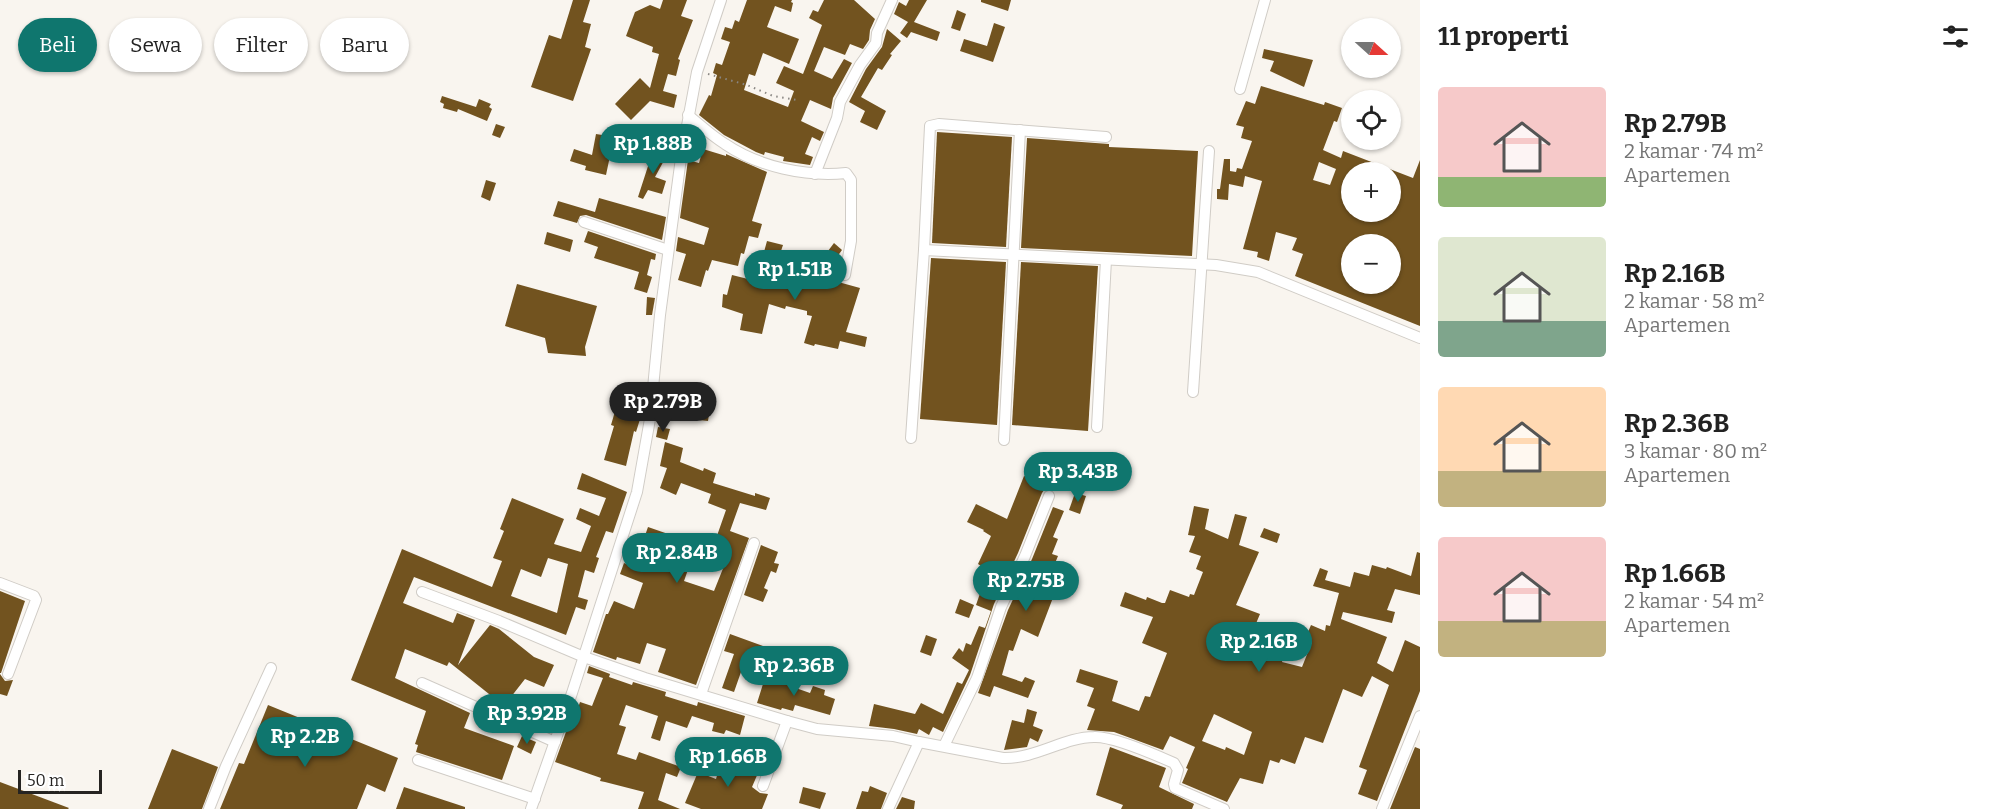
<!DOCTYPE html>
<html lang="id">
<meta charset="utf-8">
<style>
:root{--surface:#fff;--page:#f6f6f6;--text:#222;--muted:#767676;--accent:#0f766e}
body{margin:0;font-family:Bitter,serif;background:var(--page);color:var(--text);height:100vh;display:flex;flex-direction:column;font-size:22px;white-space:nowrap}
*{box-sizing:border-box;margin:0}
p{font-size:20px;color:var(--muted)}
.icon{flex:none;width:33px;height:33px;fill:none;stroke:currentColor;stroke-width:2;stroke-linecap:round;stroke-linejoin:round}
.map{position:relative;flex:1;overflow:hidden}
.panel{display:flex;flex-direction:column;background:var(--surface);width:570px}
.panel>*{flex:none}
.guide{position:absolute;left:18px;top:18px;width:570px;height:54px;display:flex;gap:12px}
.needle{width:39px;rotate:111deg}
.tools{position:absolute;left:1341px;top:18px;display:grid;gap:12px}
.tools a{display:grid;place-items:center;width:60px;height:60px;border-radius:50%;background:var(--surface);box-shadow:0 2px 4px #0004;font-size:30px}
.scale{position:absolute;left:18px;bottom:15px;width:84px;box-sizing:border-box;padding-left:6px;border:3px solid #262422;border-top:0;font-size:16px;line-height:21px;white-space:nowrap;color:#262422;-webkit-text-stroke:4px #fff;paint-order:stroke}
.price{position:absolute;translate:-50% -51px;padding:0 14px;border-radius:21px;background:var(--accent);color:#fff;font-size:20px;line-height:39px;filter:drop-shadow(0 2px 3px #0008)}
.price::after{content:'';position:absolute;left:50%;top:36px;width:18px;height:14px;margin-left:-9px;background:inherit;clip-path:polygon(0 0,100% 0,50% 100%)}
.price.on{background:#222;color:#fff}
ul{padding:0;list-style:none}
li{display:flex;align-items:center;gap:18px;height:150px;padding:0 18px}
li span{display:grid;place-items:center;flex:none;width:168px;height:120px;border-radius:6px;color:#555}
li>.icon{margin-inline-start:auto}
span .icon{width:72px;height:72px;fill:#fffc;stroke-width:1}
li b{font-size:26px}
h2{display:flex;justify-content:space-between;align-items:center;height:72px;padding:0 18px;font-size:26px}
.chip{padding:0 21px;border-radius:27px;background:var(--surface);box-shadow:0 2px 4px #0004;font-size:21px;line-height:54px}
.chip.on{background:var(--accent);color:#fff}
main{display:flex;flex:1;min-height:0}
.map>svg:first-child{display:block}
</style>
<main>
<div class="map">
<svg width="1420" height="809" viewBox="0 0 1420 809">
<rect width="100%" height="100%" fill="#f9f5ef"/>
<g fill="#72531f" fill-rule="evenodd">
<path d="M573,0H590L583,22L591,24L585,47L591,49L573,101L531,87L549,35L561,39Z"/>
<path d="M663,0H687L681,16L693,20L678,59L680,60L676,76L668,74L663,91L677,95L674,108L650,101L631,120L615,104L640,78L650,88L659,54L652,52L653,47L626,36L635,12L650,5L660,9Z"/>
<path d="M747,0H792L791,2L793,3L791,12L775,6L767,27L799,39L789,64L763,53L755,76L749,74L744,90L788,107L794,91L776,83L784,66L803,74L822,25L809,18L813,10L818,12L824,0H854L875,19L870,30L869,40L863,49L850,44L845,55L824,47L814,71L832,79L844,59L852,63L833,98L831,109L810,100L801,121L824,132L820,141L812,137L805,154L813,157L810,165L783,161L784,157L765,152L764,155L756,152L724,135L699,115L709,95L711,96L717,75L713,73L716,63L722,65L730,42L721,39L725,27L732,29L735,20L739,22Z"/>
<path d="M909,0H927L914,22L940,32L937,41L911,32L907,38L900,33L908,22L894,14L899,2L906,6Z"/>
<path d="M981,0H1011L1008,11L981,2Z"/>
<path d="M957,10L966,14L960,31L951,28Z"/>
<path d="M994,23L1005,27L993,62L960,51L964,39L987,46Z"/>
<path d="M887,29L901,41L890,54L892,55L882,70L878,68L861,97L886,111L877,130L860,122L865,111L849,102L866,69L882,47Z"/>
<path d="M1264,49L1313,60L1304,87L1270,71L1274,61L1262,58Z"/>
<path d="M1261,86L1324,105L1325,102L1342,108L1337,122L1334,121L1323,150L1341,158L1343,151L1413,178L1420,160V326L1295,276L1303,254L1292,250L1297,238L1276,232L1269,261L1257,257L1258,252L1243,249L1262,181L1245,176L1243,187L1229,184L1228,200L1217,199V189H1220L1224,159H1230V171L1236,172L1237,168L1242,169L1252,141L1241,138L1244,127L1236,125L1246,101L1255,104ZM1319,162L1336,169L1330,185L1313,180ZM1352,172H1390V212H1352ZM1352,244H1390V284H1352Z"/>
<path d="M442,96L476,107L479,99L491,104L489,107L492,109L487,121L458,109L457,112L443,108L444,104L440,102Z"/>
<path d="M496,124L505,127L500,138L492,135Z"/>
<path d="M937,132L1012,137L1006,247L932,243Z"/>
<path d="M596,134L614,137L606,175L585,170L586,166L570,161L574,149L592,155Z"/>
<path d="M1027,138L1109,144V147L1198,151L1192,256L1021,248Z"/>
<path d="M656,149L667,155L655,177L666,181L662,194L648,190L643,199L638,197L650,160Z"/>
<path d="M703,149L726,156V154L767,172L752,221L762,224L758,238L749,236L744,254L741,253L738,266L712,260L708,271L706,270L701,287L678,280L686,254L676,251L678,237L704,245L709,228L680,218L688,160L699,163Z"/>
<path d="M486,180L496,183L490,201L481,197Z"/>
<path d="M599,198L666,217L662,240L586,215L580,216L577,223L553,216L558,201L595,212Z"/>
<path d="M588,231L656,254L655,260L651,259L647,275L652,277L647,293L634,289L639,272L594,258L598,247L584,242Z"/>
<path d="M547,232L573,240L570,252L544,244Z"/>
<path d="M767,241L783,245L777,263L809,272L808,278L830,284L831,280L860,288L846,332L867,337L865,347L840,341L838,349L815,344L814,346L804,343L812,316L807,315V311L786,306L785,309L769,304L762,334L740,330L743,314L722,307L723,294L727,295L732,275L756,281Z"/>
<path d="M834,243L842,250L834,261L825,255Z"/>
<path d="M931,258L1006,262L997,425L920,419Z"/>
<path d="M1021,262L1098,266L1088,431L1012,425Z"/>
<path d="M517,284L597,306L585,347L586,356L548,353L545,338L505,326Z"/>
<path d="M647,297L655,298L652,315H646Z"/>
<path d="M681,404L710,407L708,421L680,418Z"/>
<path d="M616,408L641,416L636,432L634,431L626,466L604,460L614,426L611,425Z"/>
<path d="M658,427L670,429L667,440L656,437Z"/>
<path d="M665,442L683,448L680,462L703,471L704,468L716,473L713,483L755,496V493L770,498L766,510L740,503L730,531L749,538L696,685L658,672L666,649L647,643L640,664L617,657L616,660L593,652L606,614H608L614,601L634,609L643,583L620,574L624,563L634,567L648,527L697,544L684,581L714,591L728,556L712,550L726,510L708,503L711,494L681,483L676,495L660,488L667,468L660,466Z"/>
<path d="M582,473L627,492L613,533L606,531L596,557L599,558L594,573L585,570L578,597L588,600L585,610L576,607L566,635L414,577L403,603L453,623L457,613L475,620L458,665L490,625L499,629L534,657L554,665L544,687L525,679L504,706L449,662L447,666L405,649L395,678L470,713L464,728L514,746L502,780L416,752L418,745L415,744L426,711L351,680L402,549L492,587L502,561L493,558L504,531L500,529L512,498L564,519L554,544L581,552L591,526L576,519L580,508L599,516L606,498L577,489ZM548,558L568,564L557,613L511,596L521,569L541,577Z"/>
<path d="M1024,476L1048,484L1042,493L1018,553L994,604L970,675L943,732L933,727L929,735L919,729L917,734L894,729L869,726L874,704L915,714L921,703L943,714L957,682L962,684L969,670L952,658L959,648L963,652L966,643L971,645L979,626L985,628L991,611L976,605L985,579L977,575L981,566L978,564L991,536L983,531L984,530L967,522L976,504L1007,519Z"/>
<path d="M1075,493L1086,496L1080,514L1069,510Z"/>
<path d="M1194,506L1209,509L1205,529L1228,539L1235,514L1247,517L1239,545L1259,552L1236,605L1260,614L1252,633L1268,639L1266,645L1285,650L1282,662L1302,667L1312,642L1305,639L1311,625L1325,631L1326,625L1330,626L1339,593L1313,586L1320,568L1328,571L1325,580L1350,587L1354,572L1369,576L1372,565L1386,569L1387,567L1411,576L1417,552L1420,553V595L1395,589L1387,610L1395,612L1392,623L1343,612L1341,619L1387,637L1377,663L1393,672L1405,640L1420,647V691L1377,801L1358,794L1367,770L1359,767L1389,685L1372,676L1362,697L1343,689L1323,743L1305,737L1295,764L1281,759L1279,763L1270,760L1263,784L1240,778L1227,802L1182,783L1188,769L1186,768L1195,747L1170,736L1163,750L1114,732L1087,730L1095,709L1087,706L1094,688L1076,682L1080,669L1118,681L1112,701L1139,711L1145,696L1150,697L1167,653L1142,643L1153,617L1120,606L1125,592L1146,600L1147,597L1162,603H1165L1170,590L1189,597L1190,594L1194,595L1203,572L1196,569L1201,556L1189,552L1195,536L1188,535ZM1214,714L1252,732L1244,755L1226,747L1225,750L1202,741Z"/>
<path d="M1053,507L1064,511L1053,537L1058,539L1052,554L1058,556L1049,578L1061,584L1054,595L1038,637L1021,629L1013,651L1009,650L1002,675L1022,682L1025,677L1035,681L1028,698L994,686L990,697L978,693L1008,610L1032,559Z"/>
<path d="M1264,528L1280,534L1277,543L1260,537Z"/>
<path d="M761,545L778,552L774,563L779,564L776,573L771,571L764,588L768,590L763,602L744,595Z"/>
<path d="M0,591L25,601L1,673H0Z"/>
<path d="M960,599L974,605L969,618L955,613Z"/>
<path d="M730,634L763,646L759,656L748,652L734,692L722,688L734,654L724,651Z"/>
<path d="M926,635L937,639L931,656L920,652Z"/>
<path d="M589,666L610,674L609,677L632,685L633,682L666,692L665,696L697,706L698,702L745,716L740,735L726,730L724,734L712,731L714,723L692,716L687,728L666,721L660,741L651,738L658,716L626,705L619,725L626,727L617,754L636,760L639,752L681,767L677,777L666,773L658,800L680,809H638L644,792L605,782L600,781L601,778L555,762L574,710L577,711L580,702L592,706L603,678L587,673Z"/>
<path d="M0,674L5,681L13,680L7,696L0,694Z"/>
<path d="M784,675L793,678L790,686L810,693L813,686L825,690L824,695L835,699L830,715L795,705L793,711L782,708L781,710L757,703L763,684L767,685L769,680L781,684Z"/>
<path d="M268,705L398,758L385,792L367,784L357,809H220L239,763L244,764Z"/>
<path d="M1027,709L1037,712L1033,726L1043,730L1038,742L1030,738L1027,747L1004,750L1012,720L1024,723Z"/>
<path d="M522,736L536,742L531,754L517,747Z"/>
<path d="M751,747L760,750L752,771L758,773L752,787L760,793L768,794L762,809H701L685,803L698,772L716,779L721,762L742,769Z"/>
<path d="M1110,747L1166,768L1159,787L1194,804L1192,809H1121L1123,805L1096,795Z"/>
<path d="M1415,747L1420,749V809H1390Z"/>
<path d="M172,749L218,767L202,809H148Z"/>
<path d="M683,751L695,756L690,769L678,764Z"/>
<path d="M0,782L69,808L68,809H0Z"/>
<path d="M870,786L887,793L881,809H856L862,791L868,792Z"/>
<path d="M404,787L465,807V809H396Z"/>
<path d="M803,787L826,793L820,809L799,803Z"/>
<path d="M902,797L915,801L914,809H896Z"/>
</g>
<g fill="none" stroke-linecap="round" stroke-linejoin="round">
<g stroke="#d0ccc6" stroke-width="12">
<g id="minor">
<path d="M1240,89L1265,0"/>
<path d="M688,115C700,125 712,136 725,144C759,167 806,177 846,173L851,180V241L845,275"/>
<path d="M815,174L837,118L840,102L860,65L876,43L877,33L892,0"/>
<path d="M584,222L668,250"/>
<path d="M924,250L1216,265L1258,272L1420,338"/>
<path d="M1193,392L1209,151"/>
<path d="M1097,427L1106,260"/>
<path d="M911,438L924,250L930,126L939,124L1106,137"/>
<path d="M1004,440L1020,130"/>
<path d="M0,583L34,596L36,600L8,674"/>
<path d="M422,592L499,621L584,657L645,678L787,721L817,729L893,736L919,742L1003,758C1036,759 1064,737 1094,737C1112,736 1156,755 1174,763L1178,770L1174,784L1175,788L1224,809"/>
<path d="M422,683L555,742"/>
<path d="M701,694L754,543"/>
<path d="M944,746L977,678L1001,607L1025,556L1049,496"/>
<path d="M418,760L535,799"/>
<path d="M763,786L787,721"/>
<path d="M209,809L226,766L271,668"/>
<path d="M531,809L572,693L637,492L650,419L660,315L681,158L697,72L721,0"/>
<path d="M888,809L919,742"/>
<path d="M1382,809L1420,716"/>
</g>
</g>
<path stroke="#8a8783" stroke-width="2" stroke-dasharray="1.5 4.5" stroke-linecap="butt" d="M708,74L747,85L773,96L797,100"/>
<use href="#minor" stroke="#fff" stroke-width="10"/>
</g>
</svg>
<div class="tools">
<a><svg class="needle" viewBox="-14 -14 28 28"><path d="M0-13l5 13h-10z" fill="#e53935"/><path d="M0 13l5-13h-10z" fill="#767676"/></svg></a>
<a><svg class="icon" aria-label="locate" viewBox="0 0 24 24"><circle cx="12" cy="12" r="6"/><path d="M12 2v4M12 18v4M2 12h4M18 12h4"/></svg></a>
<a>+</a>
<a>−</a>
</div>
<div class="scale">50 m</div>
<b class="price" style="left:653px;top:175px">Rp 1.88B</b>
<b class="price" style="left:795px;top:301px">Rp 1.51B</b>
<b class="price on" style="left:663px;top:433px">Rp 2.79B</b>
<b class="price" style="left:1078px;top:503px">Rp 3.43B</b>
<b class="price" style="left:677px;top:584px">Rp 2.84B</b>
<b class="price" style="left:1026px;top:612px">Rp 2.75B</b>
<b class="price" style="left:1259px;top:673px">Rp 2.16B</b>
<b class="price" style="left:794px;top:697px">Rp 2.36B</b>
<b class="price" style="left:527px;top:745px">Rp 3.92B</b>
<b class="price" style="left:305px;top:768px">Rp 2.2B</b>
<b class="price" style="left:728px;top:788px">Rp 1.66B</b>
<div class="guide">
<a class="chip on">Beli</a>
<a class="chip">Sewa</a>
<a class="chip">Filter</a>
<a class="chip">Baru</a>
</div>
</div>
<section class="panel">
<h2>11 properti<svg class="icon" aria-label="filters" viewBox="0 0 24 24"><path d="M4 7h16M4 17h16"/><circle cx="9" cy="7" r="2"/><circle cx="15" cy="17" r="2"/></svg></h2>
<ul>
<li><span style="background:linear-gradient(#f6c9c9 75%,#8fb573 0)"><svg class="icon" aria-label="home" viewBox="0 0 24 24"><path d="M3 11l9-7 9 7M6 9v11h12V9"/></svg></span><div><b>Rp 2.79B</b><p>2 kamar · 74 m²</p><p>Apartemen</p></div></li>
<li><span style="background:linear-gradient(#dfe7d0 70%,#7fa58c 0)"><svg class="icon" aria-label="home" viewBox="0 0 24 24"><path d="M3 11l9-7 9 7M6 9v11h12V9"/></svg></span><div><b>Rp 2.16B</b><p>2 kamar · 58 m²</p><p>Apartemen</p></div></li>
<li><span style="background:linear-gradient(#ffd9b3 70%,#c2b280 0)"><svg class="icon" aria-label="home" viewBox="0 0 24 24"><path d="M3 11l9-7 9 7M6 9v11h12V9"/></svg></span><div><b>Rp 2.36B</b><p>3 kamar · 80 m²</p><p>Apartemen</p></div></li>
<li><span style="background:linear-gradient(#f6c9c9 70%,#c2b280 0)"><svg class="icon" aria-label="home" viewBox="0 0 24 24"><path d="M3 11l9-7 9 7M6 9v11h12V9"/></svg></span><div><b>Rp 1.66B</b><p>2 kamar · 54 m²</p><p>Apartemen</p></div></li>
</ul>
</section>
</main>
